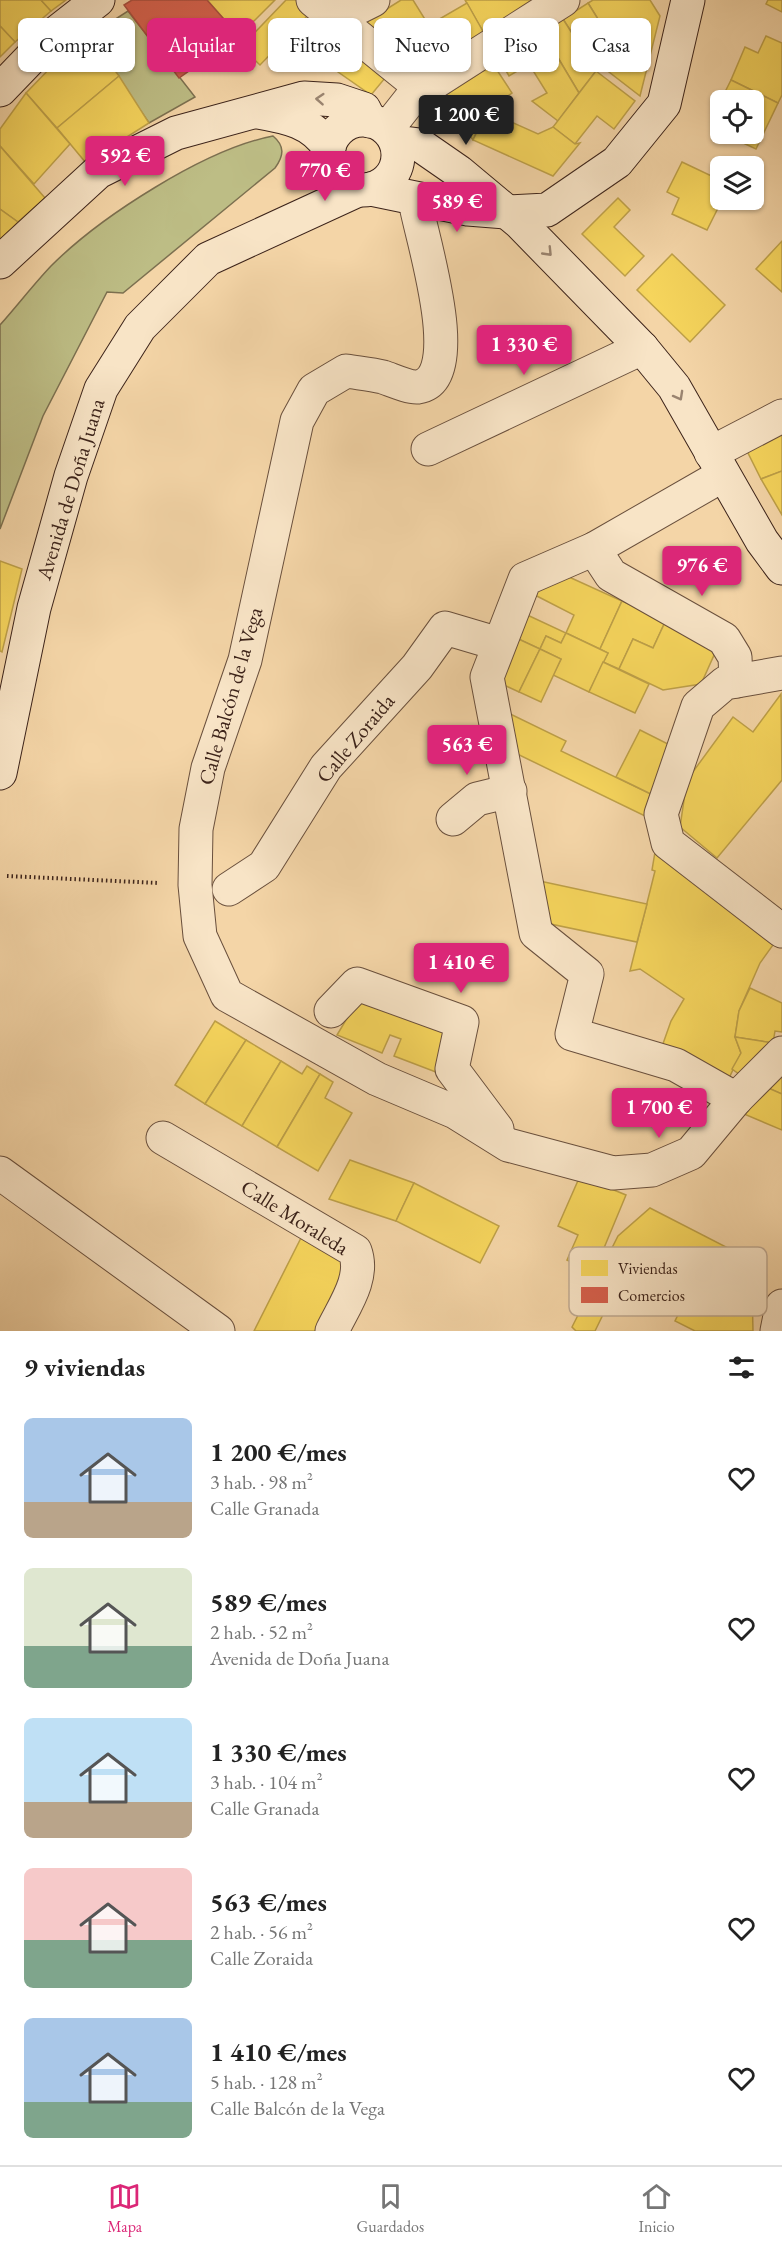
<!DOCTYPE html>
<html lang="es">
<meta charset="utf-8">
<style>
:root{--surface:#fff;--page:#f2f2f2;--text:#222;--muted:#767676;--line:#e0e0e0;--accent:#db2777}
body{margin:0;font-family:"EB Garamond",serif;background:var(--page);color:var(--text);height:100vh;display:flex;flex-direction:column;font-size:22px;white-space:nowrap}
*{box-sizing:border-box;margin:0}
p{font-size:20px;color:var(--muted)}
.icon{flex:none;width:33px;height:33px;fill:none;stroke:currentColor;stroke-width:2;stroke-linecap:round;stroke-linejoin:round}
.map{position:relative;height:1331px;overflow:hidden}
.drawer{display:flex;flex-direction:column;background:var(--surface);flex:1}
.drawer>*{flex:none}
.top-card{position:absolute;left:18px;top:18px;width:747px;height:54px;display:flex;gap:12px}
.tools{position:absolute;left:710px;top:90px;display:grid;gap:12px}
.tools a{display:grid;place-items:center;width:54px;height:54px;border-radius:9px;background:var(--surface);box-shadow:0 2px 4px #0004;font-size:30px}
.price{position:absolute;translate:-50% -51px;padding:0 14px;border-radius:6px;background:var(--accent);color:#fff;font-size:20px;line-height:39px;filter:drop-shadow(0 2px 3px #0008)}
.price::after{content:'';position:absolute;left:50%;top:36px;width:18px;height:14px;margin-left:-9px;background:inherit;clip-path:polygon(0 0,100% 0,50% 100%)}
.price.active{background:#222;color:#fff}
ul{padding:0;list-style:none}
li{display:flex;align-items:center;gap:18px;height:150px;padding:0 24px}
li span{display:grid;place-items:center;flex:none;width:168px;height:120px;border-radius:9px;color:#555}
li>.icon{margin-inline-start:auto}
span .icon{width:72px;height:72px;fill:#fffc;stroke-width:1}
li b{font-size:26px}
h2{display:flex;justify-content:space-between;align-items:center;height:72px;padding:0 24px;font-size:26px}
.tag{padding:0 21px;border-radius:9px;background:var(--surface);box-shadow:0 2px 4px #0004;font-size:21px;line-height:54px}
.tag.active{background:var(--accent);color:#fff}
.tabs{display:flex;justify-content:space-around;align-items:center;height:84px;border-top:2px solid var(--line);background:var(--surface);font-size:16px;color:var(--muted)}
.tabs a{display:grid;justify-items:center;gap:3px}
.tabs .active{color:var(--accent)}
.map>svg:first-child{display:block}
</style>
<div class="map">
<svg width="782" height="1331" viewBox="0 0 782 1331">
<rect width="100%" height="100%" fill="#f4d5a7"/>
<filter id="stains"><feTurbulence type="fractalNoise" baseFrequency=".00333" numOctaves="4"/><feColorMatrix values="0 0 0 0 .2 0 0 0 0 .09 0 0 0 0 .02 0 0 0 .5 -.17"/></filter>
<radialGradient id="worn" r=".72"><stop offset=".6" stop-color="#630" stop-opacity="0"/><stop offset="1" stop-color="#630" stop-opacity=".3"/></radialGradient>
<g fill="#bdbd85" stroke="#7c7050" stroke-width="1.5">
<path d="M128,11L195,97L149,123L89,36Z"/>
<path d="M273,136C285,146 284,156 275,168L123,293L107,292L43,416L0,529V325C17,306 33,285 51,266C100,217 205,149 273,136Z"/>
</g>
<g fill="#f6d55c" stroke="#bea048" stroke-width="1.5">
<path d="M0,0H41L51,11L15,42L0,26Z"/>
<path d="M41,0H66L51,11Z"/>
<path d="M207,0H275L239,36Z"/>
<path d="M286,0H296L311,12L260,65L241,47Z"/>
<path d="M401,0H413L444,50L428,59L433,67L423,73L403,59L392,40L382,47L366,22Z"/>
<path d="M465,0H545L485,35Z"/>
<path d="M593,0H650L660,16L640,96L600,65L619,53L588,3Z"/>
<path d="M768,0H782V12L766,4Z"/>
<path d="M467,3L485,35L445,58L444,50L429,25Z"/>
<path d="M588,3L619,53L600,65L596,71L563,19Z"/>
<path d="M563,19L596,71L579,93L542,31Z"/>
<path d="M320,21L390,72L371,95L301,46Z"/>
<path d="M0,26L15,42L0,57Z"/>
<path d="M542,31L579,93L558,121L532,101L547,93L529,64L509,76L498,57Z"/>
<path d="M89,36L119,76L57,128L26,93L56,62Z"/>
<path d="M766,36L782,43V95L778,103L731,80L745,47L758,53Z"/>
<path d="M493,64L512,93L487,111L473,140L444,96Z"/>
<path d="M596,71L635,101L614,129L597,116L575,144L553,127Z"/>
<path d="M119,76L149,123L86,163L57,128Z"/>
<path d="M731,80L778,103L756,149L724,134H753V100H721Z"/>
<path d="M26,93L70,144L34,184L0,146V129Z"/>
<path d="M487,111L538,134L553,127L575,144L580,143L553,176L473,140Z"/>
<path d="M0,146L45,198L18,222L0,209Z"/>
<path d="M682,162L720,180L722,200L707,230L672,214L679,198L667,192Z"/>
<path d="M618,198L630,210L614,227L644,256L625,276L582,234Z"/>
<path d="M0,209L18,222L0,241Z"/>
<path d="M782,241V292L756,269Z"/>
<path d="M672,254L725,305L690,342L637,290Z"/>
<path d="M782,428V471L761,479L745,447Z"/>
<path d="M782,471V515L761,479Z"/>
<path d="M0,561L22,569L2,652L0,651Z"/>
<path d="M569,577L622,601L600,649L566,633L574,615L529,592Z"/>
<path d="M622,601L666,620L653,648L633,639L619,669L603,662L608,653L600,649Z"/>
<path d="M523,613L566,633L561,643L546,636L540,649L512,636Z"/>
<path d="M666,620L719,644L701,684L663,690L619,669L633,639L653,648Z"/>
<path d="M566,633L608,653L589,692L553,675L561,659L540,649L546,636L561,643Z"/>
<path d="M512,636L540,649L519,692L504,685L498,667Z"/>
<path d="M540,649L561,659L541,702L519,692Z"/>
<path d="M603,662L649,684L635,713L589,692Z"/>
<path d="M781,694L782,780L717,858L680,827L687,780L733,717L753,732Z"/>
<path d="M504,711L566,741L561,751L655,796L645,816L509,750Z"/>
<path d="M640,730L678,749L655,796L616,777Z"/>
<path d="M655,852L661,853L773,945L760,963L739,1011L735,1037L741,1053L729,1078L659,1055L671,1021L684,999L640,969L630,971L655,871L652,870Z"/>
<path d="M535,880L647,904L637,942L541,922Z"/>
<path d="M750,988L782,1003V1032L775,1031L773,1043L735,1037L739,1011Z"/>
<path d="M364,990L456,1024L441,1074L394,1056L401,1039L390,1035L382,1053L337,1035Z"/>
<path d="M215,1021L246,1040L205,1104L175,1085Z"/>
<path d="M735,1037L773,1043L746,1079L732,1069L741,1053Z"/>
<path d="M246,1040L281,1061L242,1126L205,1104Z"/>
<path d="M281,1061L302,1074L307,1066L320,1074L277,1147L242,1126Z"/>
<path d="M782,1070V1094L766,1087Z"/>
<path d="M320,1074L333,1082L325,1098L352,1113L318,1171L277,1147Z"/>
<path d="M766,1087L782,1094V1130L744,1114Z"/>
<path d="M350,1160L414,1183L396,1221L329,1199Z"/>
<path d="M580,1176L626,1195L594,1272L567,1260L578,1235L558,1226Z"/>
<path d="M414,1183L499,1226L480,1263L396,1221Z"/>
<path d="M650,1208L730,1249L752,1287L753,1331H695L675,1321L688,1294L663,1282L651,1307L615,1290L595,1331H576L572,1327L618,1236Z"/>
<path d="M304,1232L341,1251L343,1275L315,1331H254Z"/>
</g>
<path fill="#d6604d" stroke="#a84e3e" stroke-width="1.5" d="M132,0H207L239,36L179,78L124,5Z"/>
<g fill="none" stroke-linecap="round" stroke-linejoin="round">
<g stroke="#6a503d" stroke-width="35">
<g id="street">
<path d="M313,0L424,90"/>
<path d="M337,18L373,0"/>
<path d="M387,129L413,96L563,0"/>
<path d="M415,200C419,230 469,379 418,387C409,388 392,380 383,377C371,374 358,373 346,371L314,390L297,421L245,660L208,768L196,829L195,885L200,936L227,995L377,1079L455,1112L508,1145L613,1173L652,1170L691,1153L736,1099L782,1053"/>
<path d="M428,449L642,348"/>
<path d="M711,453L782,416"/>
<path d="M723,475L594,549L525,579L487,677L536,933L587,974L572,1034L676,1065L736,1099"/>
<path d="M594,549L611,575L724,639L735,657L736,681"/>
<path d="M782,673L725,683L698,706L661,814L668,843L782,931"/>
<path d="M453,819L477,799L510,791"/>
<path d="M229,889L264,866L326,767L417,667L445,628L499,644"/>
<path d="M331,1011L357,984L462,1022L452,1069L497,1129"/>
<path d="M163,1138L355,1251C365,1278 344,1306 332,1331"/>
<path d="M0,1173L218,1331"/>
<path d="M777,1331L782,1306"/>
</g>
</g>
<g stroke="#3c231a" stroke-width="35">
<g id="secondary">
<path d="M0,90L52,36L98,0"/>
<path d="M258,112C287,117 313,122 329,148"/>
<circle cx="363" cy="155" r="35"/>
<path d="M396,142L420,145L459,172L519,222L642,348L674,387L762,541L782,568"/>
<path d="M371,189L468,209L506,212L547,210L617,162L664,104L688,0"/>
<path d="M0,262L98,172L176,133L304,98L337,100L364,109L370,121"/>
<path d="M0,773L34,608L71,476L101,389L140,327L208,259L358,190"/>
</g>
</g>
<path stroke="#3c231a" stroke-width="4" stroke-dasharray="1.5 3" stroke-linecap="butt" d="M7,876L159,883"/>
<use href="#street" stroke="#f8e4c6" stroke-width="33"/>
<use href="#secondary" stroke="#f8e4c6" stroke-width="33"/>
</g>
<defs><path id="oneway-chevron" d="M-2-3.5L2.5 0L-2 3.5" fill="none" stroke-width="1.6" stroke-linecap="round" stroke-linejoin="round" transform="scale(1.5)"/></defs>
<g stroke="#9a8470">
<use href="#oneway-chevron" transform="translate(320 99) rotate(-176)"/>
<use href="#oneway-chevron" transform="translate(548 252) rotate(46)"/>
<use href="#oneway-chevron" transform="translate(679 396) rotate(61)"/>
</g>
<g text-anchor="middle" dominant-baseline="central" stroke-width="6" stroke-linejoin="round" paint-order="stroke">
<g font-size="21" fill="#3c231a" stroke="#f8e4c6">
<text transform="translate(70 489) rotate(-73)">Avenida de Doña Juana</text>
<text transform="translate(230 696) rotate(-74)">Calle Balcón de la Vega</text>
<text transform="translate(355 738) rotate(-50)">Calle Zoraida</text>
<text transform="translate(295 1217) rotate(32)">Calle Moraleda</text>
</g>
</g>
<rect x="569" y="1247" width="198" height="69" rx="9" fill="#f8e4c6" stroke="#c0aa92" stroke-width="1.5"/>
<rect x="581" y="1260" width="27" height="16" fill="#f6d55c"/>
<rect x="581" y="1287" width="27" height="16" fill="#d6604d"/>
<g font-size="16" fill="#3c231a">
<text x="618" y="1274">Viviendas</text>
<text x="618" y="1301">Comercios</text>
</g>
<rect width="100%" height="100%" filter="url(#stains)"/>
<rect width="100%" height="100%" fill="url(#worn)"/>
</svg>
<div class="tools">
<a><svg class="icon" aria-label="locate" viewBox="0 0 24 24"><circle cx="12" cy="12" r="6"/><path d="M12 2v4M12 18v4M2 12h4M18 12h4"/></svg></a>
<a><svg class="icon" aria-label="layers" viewBox="0 0 24 24"><path d="M12 4l9 5-9 5-9-5zM3 14l9 5 9-5"/></svg></a>
</div>
<b class="price active" style="left:466px;top:146px">1 200 €</b>
<b class="price" style="left:125px;top:187px">592 €</b>
<b class="price" style="left:325px;top:202px">770 €</b>
<b class="price" style="left:457px;top:233px">589 €</b>
<b class="price" style="left:524px;top:376px">1 330 €</b>
<b class="price" style="left:702px;top:597px">976 €</b>
<b class="price" style="left:467px;top:776px">563 €</b>
<b class="price" style="left:461px;top:994px">1 410 €</b>
<b class="price" style="left:659px;top:1139px">1 700 €</b>
<div class="top-card">
<a class="tag">Comprar</a>
<a class="tag active">Alquilar</a>
<a class="tag">Filtros</a>
<a class="tag">Nuevo</a>
<a class="tag">Piso</a>
<a class="tag">Casa</a>
</div>
</div>
<section class="drawer">
<h2>9 viviendas<svg class="icon" aria-label="filters" viewBox="0 0 24 24"><path d="M4 7h16M4 17h16"/><circle cx="9" cy="7" r="2"/><circle cx="15" cy="17" r="2"/></svg></h2>
<ul>
<li><span style="background:linear-gradient(#a9c7e8 70%,#b9a48a 0)"><svg class="icon" aria-label="home" viewBox="0 0 24 24"><path d="M3 11l9-7 9 7M6 9v11h12V9"/></svg></span><div><b>1 200 €/mes</b><p>3 hab. · 98 m²</p><p>Calle Granada</p></div><svg class="icon" aria-label="heart" viewBox="0 0 24 24"><path d="M12 20l-8-8c-3-5 5-10 8-4 3-6 11-1 8 4z"/></svg></li>
<li><span style="background:linear-gradient(#dfe7d0 65%,#7fa58c 0)"><svg class="icon" aria-label="home" viewBox="0 0 24 24"><path d="M3 11l9-7 9 7M6 9v11h12V9"/></svg></span><div><b>589 €/mes</b><p>2 hab. · 52 m²</p><p>Avenida de Doña Juana</p></div><svg class="icon" aria-label="heart" viewBox="0 0 24 24"><path d="M12 20l-8-8c-3-5 5-10 8-4 3-6 11-1 8 4z"/></svg></li>
<li><span style="background:linear-gradient(#bfe0f5 70%,#b9a48a 0)"><svg class="icon" aria-label="home" viewBox="0 0 24 24"><path d="M3 11l9-7 9 7M6 9v11h12V9"/></svg></span><div><b>1 330 €/mes</b><p>3 hab. · 104 m²</p><p>Calle Granada</p></div><svg class="icon" aria-label="heart" viewBox="0 0 24 24"><path d="M12 20l-8-8c-3-5 5-10 8-4 3-6 11-1 8 4z"/></svg></li>
<li><span style="background:linear-gradient(#f6c9c9 60%,#7fa58c 0)"><svg class="icon" aria-label="home" viewBox="0 0 24 24"><path d="M3 11l9-7 9 7M6 9v11h12V9"/></svg></span><div><b>563 €/mes</b><p>2 hab. · 56 m²</p><p>Calle Zoraida</p></div><svg class="icon" aria-label="heart" viewBox="0 0 24 24"><path d="M12 20l-8-8c-3-5 5-10 8-4 3-6 11-1 8 4z"/></svg></li>
<li><span style="background:linear-gradient(#a9c7e8 70%,#7fa58c 0)"><svg class="icon" aria-label="home" viewBox="0 0 24 24"><path d="M3 11l9-7 9 7M6 9v11h12V9"/></svg></span><div><b>1 410 €/mes</b><p>5 hab. · 128 m²</p><p>Calle Balcón de la Vega</p></div><svg class="icon" aria-label="heart" viewBox="0 0 24 24"><path d="M12 20l-8-8c-3-5 5-10 8-4 3-6 11-1 8 4z"/></svg></li>
</ul>
</section>
<nav class="tabs">
<a class="active"><svg class="icon" aria-label="map" viewBox="0 0 24 24"><path d="M3 6l6-2 6 2 6-2v14l-6 2-6-2-6 2zM9 4v14M15 6v14"/></svg>Mapa</a>
<a><svg class="icon" aria-label="saved" viewBox="0 0 24 24"><path d="M7 4h10v16l-5-4-5 4z"/></svg>Guardados</a>
<a><svg class="icon" aria-label="home" viewBox="0 0 24 24"><path d="M3 11l9-7 9 7M6 9v11h12V9"/></svg>Inicio</a>
</nav>
